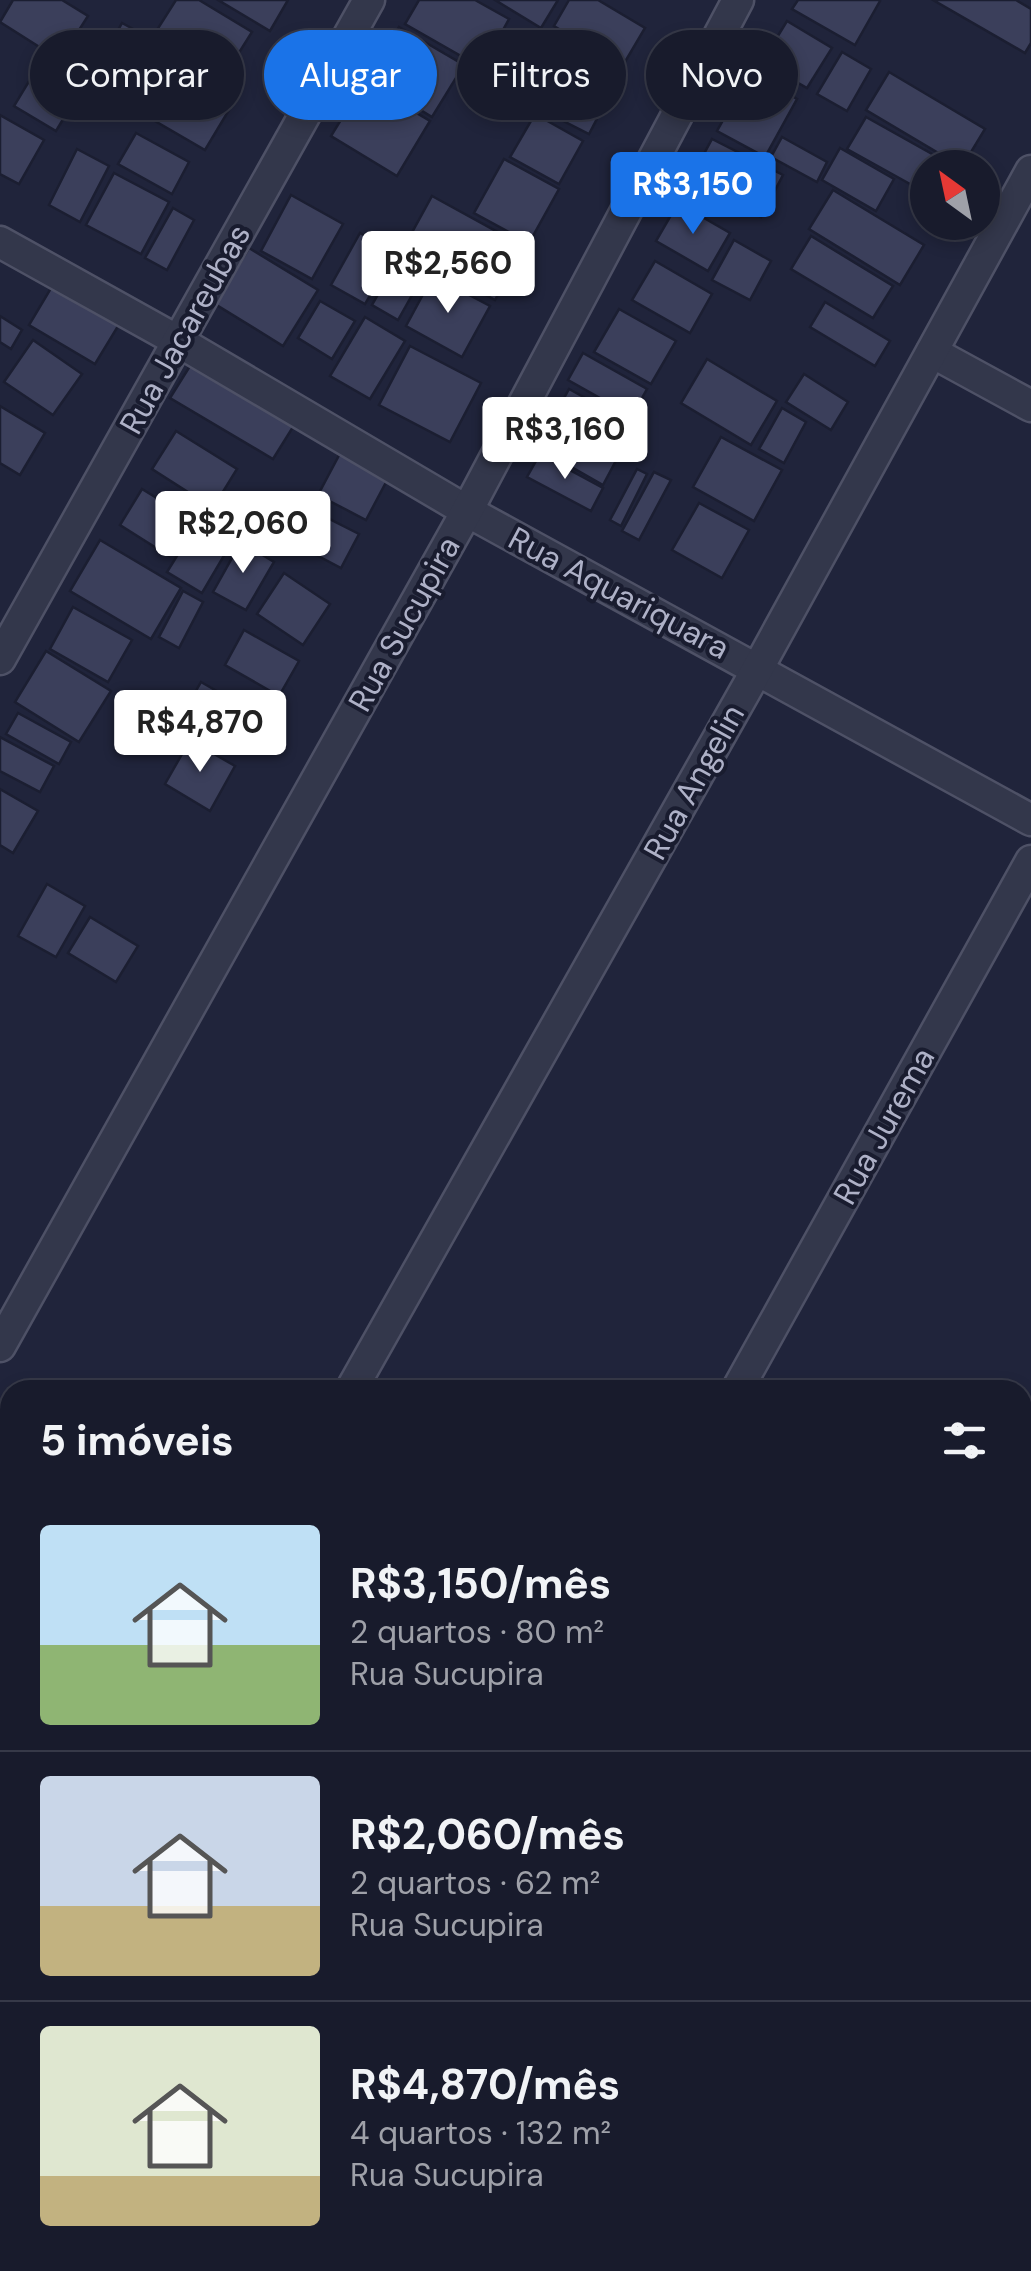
<!DOCTYPE html>
<html lang="pt">
<meta charset="utf-8">
<style>
:root{--surface:#181b2c;--page:#252838;--text:#f1f3f6;--muted:#9fa1a9;--line:#363948;--accent:#1a73e8}
body{margin:0;font-family:"DM Sans",sans-serif;background:var(--page);color:var(--text);height:100vh;display:flex;flex-direction:column;font-size:38px;white-space:nowrap}
*{box-sizing:border-box;margin:0}
p{font-size:32px;color:var(--muted)}
.icon{flex:none;width:55px;height:55px;fill:none;stroke:currentColor;stroke-width:2;stroke-linecap:round;stroke-linejoin:round}
.map{position:relative;flex:1;overflow:hidden}
.sheet{position:absolute;left:0px;top:1380px;width:1032px;height:892px;display:flex;flex-direction:column;background:var(--surface);border-radius:30px 30px 0 0;box-shadow:0 5px 15px #0003,0 0 0 2px var(--line)}
.sheet>*{flex:none}
.banner{position:absolute;left:30px;top:30px;width:972px;height:90px;display:flex;gap:20px}
.needle{width:65px;rotate:327deg}
.tools{position:absolute;left:910px;top:150px;display:grid;gap:20px}
.tools a{display:grid;place-items:center;width:90px;height:90px;border-radius:50%;background:var(--surface);box-shadow:0 5px 15px #0003,0 0 0 2px var(--line);font-size:50px}
.price{position:absolute;translate:-50% -85px;padding:0 22px;border-radius:10px;background:#fff;color:#222;font-size:32px;line-height:65px;filter:drop-shadow(0 2px 5px #0008)}
.price::after{content:'';position:absolute;left:50%;top:60px;width:30px;height:22px;margin-left:-15px;background:inherit;clip-path:polygon(0 0,100% 0,50% 100%)}
.price.selected{background:var(--accent);color:#fff}
ul{padding:0;list-style:none}
li{display:flex;align-items:center;gap:30px;height:250px;padding:0 40px}
li+li{border-top:2px solid var(--line)}
li span{display:grid;place-items:center;flex:none;width:280px;height:200px;border-radius:10px;color:#555}
li>.icon{margin-inline-start:auto}
span .icon{width:120px;height:120px;fill:#fffc;stroke-width:1}
li b{font-size:42px}
h2{display:flex;justify-content:space-between;align-items:center;height:120px;padding:0 40px;font-size:42px}
.pill{padding:0 35px;border-radius:45px;background:var(--surface);box-shadow:0 5px 15px #0003,0 0 0 2px var(--line);font-size:35px;line-height:90px}
.pill.selected{background:var(--accent);color:#fff}
.map>svg:first-child{display:block}
</style>
<div class="map">
<svg width="1031" height="2271" viewBox="0 0 1031 2271">
<rect width="100%" height="100%" fill="#20243b"/>
<g fill="#3b3f5b" stroke="#1b1e31" stroke-width="2.5">
<path d="M13,0H62L88,16L60,60L0,22Z"/>
<path d="M176,0H199L252,32L225,75L155,33Z"/>
<path d="M218,0H288L270,31Z"/>
<path d="M419,0H475L509,19L482,68L405,24Z"/>
<path d="M495,0H558L541,28Z"/>
<path d="M569,0H598L645,28L622,67L554,26Z"/>
<path d="M798,0H879L880,1L855,45L792,9Z"/>
<path d="M933,0H1016L1031,9V43L1025,53Z"/>
<path d="M787,21L832,48L807,88L762,62Z"/>
<path d="M122,23L159,43L128,100L91,80Z"/>
<path d="M399,27L464,65L432,117L367,77Z"/>
<path d="M571,45L622,71L589,134L538,108Z"/>
<path d="M842,52L871,69L847,111L817,94Z"/>
<path d="M176,59L238,95L205,150L143,114Z"/>
<path d="M40,63L82,88L56,131L14,106Z"/>
<path d="M750,72L797,99L765,157L717,131Z"/>
<path d="M889,72L985,129L962,167L866,110Z"/>
<path d="M364,82L430,121L397,176L331,136Z"/>
<path d="M535,114L583,141L559,184L510,157Z"/>
<path d="M0,115L44,140L19,184L0,174Z"/>
<path d="M866,117L957,168H928V194L847,149Z"/>
<path d="M136,133L189,162L172,194L118,164Z"/>
<path d="M782,137L827,162L817,182L771,157Z"/>
<path d="M712,139L783,175L761,217L690,180Z"/>
<path d="M840,148L894,179L876,211L822,180Z"/>
<path d="M77,149L109,166L80,222L49,205Z"/>
<path d="M504,159L559,189L529,243L474,213Z"/>
<path d="M114,173L169,202L141,254L86,225Z"/>
<path d="M833,190L924,245L900,285L809,229Z"/>
<path d="M291,195L343,224L312,279L261,251Z"/>
<path d="M432,196L525,247L495,300L403,249Z"/>
<path d="M678,203L730,233L708,271L656,241Z"/>
<path d="M173,208L194,220L167,270L145,258Z"/>
<path d="M360,233L395,252L365,304L331,285Z"/>
<path d="M811,236L893,286L873,318L791,269Z"/>
<path d="M734,240L771,261L750,300L712,280Z"/>
<path d="M249,248L318,290L283,346L215,304Z"/>
<path d="M399,258L425,272L398,320L372,305Z"/>
<path d="M655,261L712,294L690,333L632,300Z"/>
<path d="M433,276L490,306L462,357L406,326Z"/>
<path d="M57,278L123,318L95,364L29,325Z"/>
<path d="M320,301L355,321L332,359L298,338Z"/>
<path d="M825,302L890,341L875,366L810,327Z"/>
<path d="M619,309L676,341L651,384L594,352Z"/>
<path d="M0,316L22,330L11,349L0,342Z"/>
<path d="M365,317L405,341L370,399L330,376Z"/>
<path d="M33,340L82,374L53,415L4,382Z"/>
<path d="M410,346L481,383L450,442L379,405Z"/>
<path d="M583,353L647,389L632,416L568,380Z"/>
<path d="M195,358L298,419L273,459L170,398Z"/>
<path d="M707,359L777,401L751,445L681,403Z"/>
<path d="M804,374L848,402L831,430L786,402Z"/>
<path d="M569,389L627,421L614,443L557,411Z"/>
<path d="M0,406L45,433L20,475L0,463Z"/>
<path d="M782,408L806,422L784,463L759,449Z"/>
<path d="M558,418L620,453L603,485L540,449Z"/>
<path d="M176,431L237,469L213,508L152,469Z"/>
<path d="M721,437L782,470L754,521L693,487Z"/>
<path d="M344,446L392,471L366,520L318,495Z"/>
<path d="M540,454L603,488L591,511L527,477Z"/>
<path d="M637,469L647,474L621,526L610,520Z"/>
<path d="M654,472L671,480L639,540L622,531Z"/>
<path d="M142,489L191,519L169,556L120,525Z"/>
<path d="M288,498L359,534L341,568L271,531Z"/>
<path d="M699,503L749,530L722,578L672,550Z"/>
<path d="M201,517L235,537L202,593L167,572Z"/>
<path d="M100,540L181,588L151,639L70,591Z"/>
<path d="M241,542L274,562L246,610L213,592Z"/>
<path d="M284,573L330,604L303,645L257,614Z"/>
<path d="M183,591L203,602L179,648L159,637Z"/>
<path d="M73,607L132,640L108,682L50,649Z"/>
<path d="M244,630L299,661L279,696L225,665Z"/>
<path d="M46,651L111,691L79,742L15,702Z"/>
<path d="M201,682L262,717L245,748L183,714Z"/>
<path d="M18,713L71,742L59,764L6,734Z"/>
<path d="M0,737L54,766L40,792L0,771Z"/>
<path d="M190,740L235,766L210,811L165,784Z"/>
<path d="M0,789L38,811L13,853L0,845Z"/>
<path d="M47,884L85,906L56,957L18,936Z"/>
<path d="M90,917L138,946L116,982L68,953Z"/>
</g>
<g fill="none" stroke-linecap="round" stroke-linejoin="round">
<g stroke="#4e5166" stroke-width="35">
<g id="minor">
<path d="M0,242L178,341L467,511L1031,820"/>
<path d="M932,352L1031,406"/>
<path d="M0,659L369,0"/>
<path d="M0,1346L467,511L738,0"/>
<path d="M351,1390L758,668L1031,171"/>
<path d="M737,1390L1031,861"/>
<path d="M0,1549L10,1554"/>
<path d="M0,1893L10,1887"/>
<path d="M1022,1952L1031,1957"/>
<path d="M769,2262L783,2271"/>
<path d="M22,2271L36,2262"/>
<path d="M230,2271L234,2262"/>
</g>
</g>
<g stroke="#3d4054" stroke-width="35">
<g id="major">
<path d="M1022,1558L1031,1542"/>
<path d="M1022,1656L1031,1640"/>
<path d="M625,2271L629,2262"/>
<path d="M679,2271L684,2262"/>
</g>
</g>
<use href="#minor" stroke="#33374b" stroke-width="30"/>
<use href="#major" stroke="#51556b" stroke-width="30"/>
</g>
<g text-anchor="middle" dominant-baseline="central" stroke-width="8" stroke-linejoin="round" paint-order="stroke">
<g font-size="32" fill="#aeb1c7" stroke="#191c2f">
<text transform="translate(185 329) rotate(-61)">Rua Jacareubas</text>
<text transform="translate(619 593) rotate(28)">Rua Aquariquara</text>
<text transform="translate(404 624) rotate(-61)">Rua Sucupira</text>
<text transform="translate(694 782) rotate(-61)">Rua Angelin</text>
<text transform="translate(884 1126) rotate(-61)">Rua Jurema</text>
</g>
</g>
</svg>
<div class="tools">
<a><svg class="needle" viewBox="-14 -14 28 28"><path d="M0-13l5 13h-10z" fill="#e53935"/><path d="M0 13l5-13h-10z" fill="#9fa1a9"/></svg></a>
</div>
<b class="price selected" style="left:693px;top:237px">R$3,150</b>
<b class="price" style="left:448px;top:316px">R$2,560</b>
<b class="price" style="left:565px;top:482px">R$3,160</b>
<b class="price" style="left:243px;top:576px">R$2,060</b>
<b class="price" style="left:200px;top:775px">R$4,870</b>
<div class="banner">
<a class="pill">Comprar</a>
<a class="pill selected">Alugar</a>
<a class="pill">Filtros</a>
<a class="pill">Novo</a>
</div>
<section class="sheet">
<h2>5 imóveis<svg class="icon" aria-label="filters" viewBox="0 0 24 24"><path d="M4 7h16M4 17h16"/><circle cx="9" cy="7" r="2"/><circle cx="15" cy="17" r="2"/></svg></h2>
<ul>
<li><span style="background:linear-gradient(#bfe0f5 60%,#8fb573 0)"><svg class="icon" aria-label="home" viewBox="0 0 24 24"><path d="M3 11l9-7 9 7M6 9v11h12V9"/></svg></span><div><b>R$3,150/mês</b><p>2 quartos · 80 m²</p><p>Rua Sucupira</p></div></li>
<li><span style="background:linear-gradient(#c9d6e8 65%,#c2b280 0)"><svg class="icon" aria-label="home" viewBox="0 0 24 24"><path d="M3 11l9-7 9 7M6 9v11h12V9"/></svg></span><div><b>R$2,060/mês</b><p>2 quartos · 62 m²</p><p>Rua Sucupira</p></div></li>
<li><span style="background:linear-gradient(#dfe7d0 75%,#c2b280 0)"><svg class="icon" aria-label="home" viewBox="0 0 24 24"><path d="M3 11l9-7 9 7M6 9v11h12V9"/></svg></span><div><b>R$4,870/mês</b><p>4 quartos · 132 m²</p><p>Rua Sucupira</p></div></li>
</ul>
</section>
</div>
